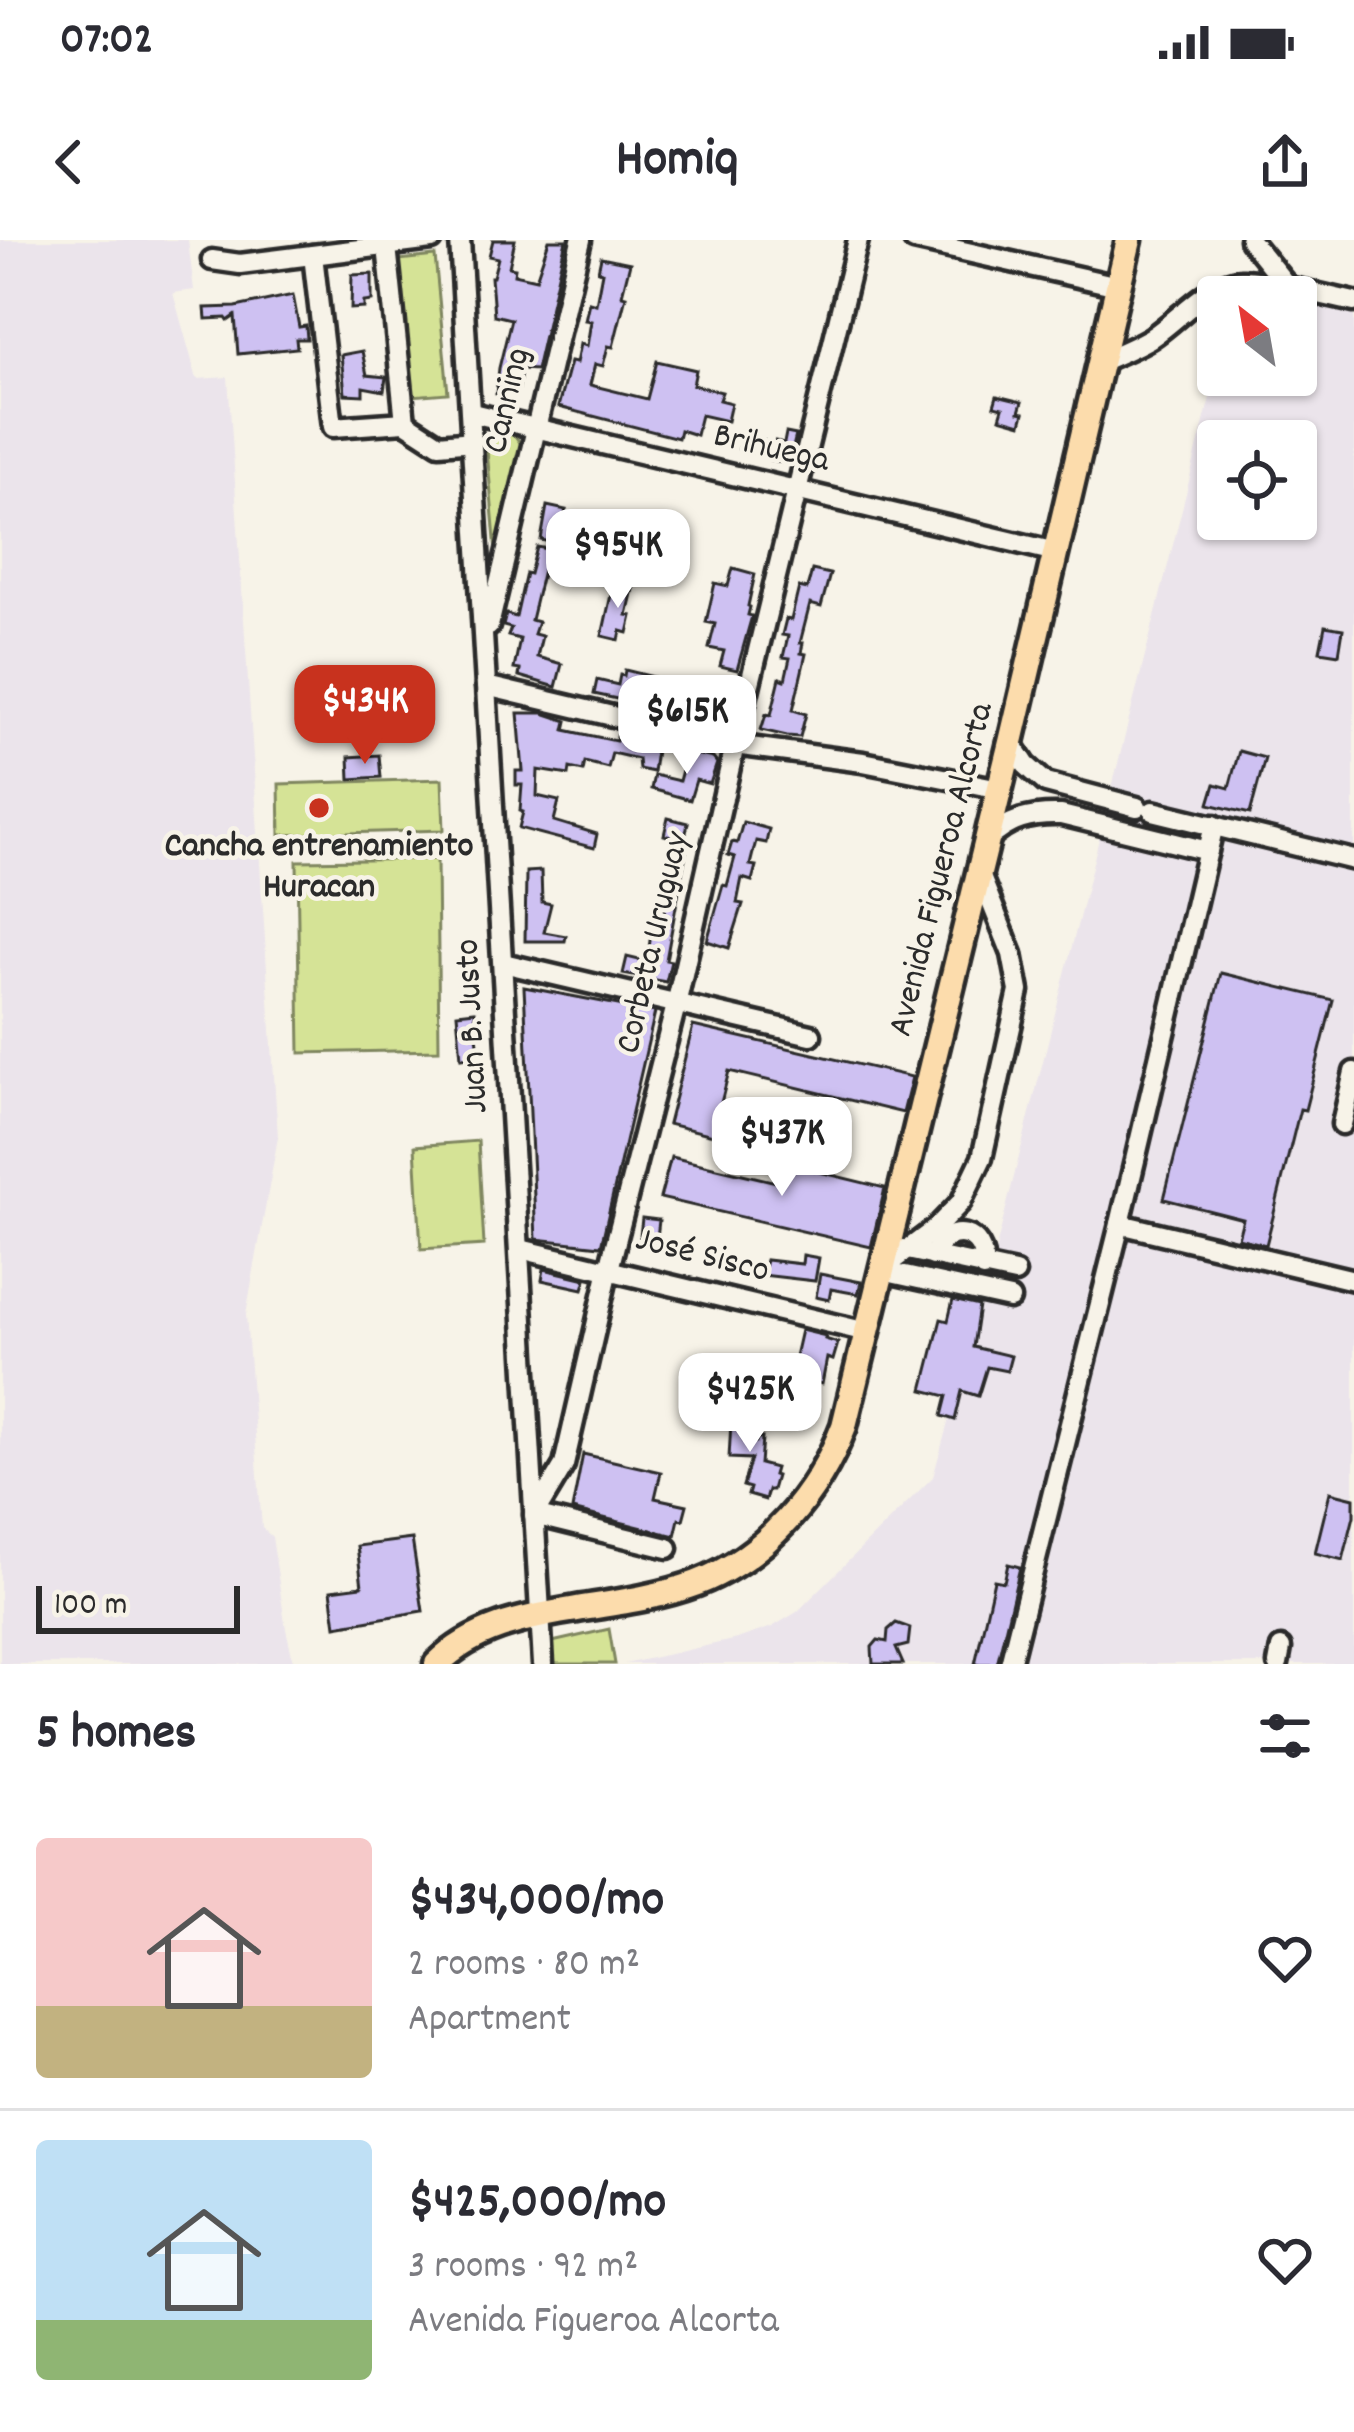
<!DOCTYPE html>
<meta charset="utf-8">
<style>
:root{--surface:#fff;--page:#f2f2f3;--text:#2b2b33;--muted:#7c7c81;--line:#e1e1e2;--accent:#c8321e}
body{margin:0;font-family:Dekko,sans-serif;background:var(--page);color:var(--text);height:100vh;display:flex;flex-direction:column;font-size:45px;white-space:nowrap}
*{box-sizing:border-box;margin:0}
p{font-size:39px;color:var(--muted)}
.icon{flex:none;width:66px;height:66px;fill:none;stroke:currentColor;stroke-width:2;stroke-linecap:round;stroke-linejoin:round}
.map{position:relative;height:1424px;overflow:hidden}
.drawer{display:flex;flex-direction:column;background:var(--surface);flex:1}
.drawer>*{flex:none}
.needle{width:78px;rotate:329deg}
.tools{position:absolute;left:1197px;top:36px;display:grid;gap:24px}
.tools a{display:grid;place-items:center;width:120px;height:120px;border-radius:12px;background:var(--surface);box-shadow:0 3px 9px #0004;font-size:60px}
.scale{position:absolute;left:36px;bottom:30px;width:204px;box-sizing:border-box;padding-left:12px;border:6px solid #2b2b2b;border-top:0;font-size:33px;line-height:42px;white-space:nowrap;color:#2b2b2b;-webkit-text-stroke:9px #f7f3e8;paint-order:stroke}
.price{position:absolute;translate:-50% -102px;padding:0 27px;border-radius:24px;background:#fff;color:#222;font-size:39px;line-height:78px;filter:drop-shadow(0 3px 6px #0008)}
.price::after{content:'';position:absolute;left:50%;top:72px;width:36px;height:27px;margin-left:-18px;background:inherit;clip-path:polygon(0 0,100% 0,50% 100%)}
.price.current{background:var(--accent);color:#fff}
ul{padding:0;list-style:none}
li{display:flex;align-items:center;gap:36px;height:300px;padding:0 36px}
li+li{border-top:3px solid var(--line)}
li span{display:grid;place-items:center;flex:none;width:336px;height:240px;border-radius:12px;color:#555}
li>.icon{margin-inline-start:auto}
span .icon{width:144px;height:144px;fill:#fffc;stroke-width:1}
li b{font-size:51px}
h2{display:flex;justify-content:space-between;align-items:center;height:144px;padding:0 36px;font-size:51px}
.status{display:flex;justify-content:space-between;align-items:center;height:84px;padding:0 60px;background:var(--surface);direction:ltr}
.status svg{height:33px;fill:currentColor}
header{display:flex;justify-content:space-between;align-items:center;height:156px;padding:0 36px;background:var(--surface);font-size:54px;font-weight:700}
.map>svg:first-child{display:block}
</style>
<div class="status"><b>07:02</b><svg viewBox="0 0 49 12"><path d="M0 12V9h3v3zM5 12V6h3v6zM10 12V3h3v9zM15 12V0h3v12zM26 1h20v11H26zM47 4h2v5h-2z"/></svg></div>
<header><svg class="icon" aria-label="back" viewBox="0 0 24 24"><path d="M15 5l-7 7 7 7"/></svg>Homiq<svg class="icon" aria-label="share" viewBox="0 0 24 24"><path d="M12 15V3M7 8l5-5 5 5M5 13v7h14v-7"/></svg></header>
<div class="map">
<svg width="1354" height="1424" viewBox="0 0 1354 1424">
<rect width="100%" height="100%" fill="#f7f3e8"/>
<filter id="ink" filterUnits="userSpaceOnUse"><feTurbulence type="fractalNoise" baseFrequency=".00833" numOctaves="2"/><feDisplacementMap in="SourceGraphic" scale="24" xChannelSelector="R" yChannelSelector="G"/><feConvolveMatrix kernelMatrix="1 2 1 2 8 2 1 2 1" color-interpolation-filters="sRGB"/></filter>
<g filter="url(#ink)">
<g fill="#ebe4eb" fill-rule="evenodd">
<path d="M0,0H188L194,50L173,53L197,139L228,137L278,897L246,1075L262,1288L272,1297L286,1389L294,1424H0Z"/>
<path d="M1296,61L1354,75V1424H625L737,1399L772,1387L797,1372L933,1237L992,1024L1218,126V135H1296ZM1218,201H1296V279H1218Z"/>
</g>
<g fill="#d5e396" stroke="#808760" stroke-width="3">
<path d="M435,16L448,153L412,156L399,20Z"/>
<path d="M495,190L512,192L522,205L496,311L486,199Z"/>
<path d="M442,539L444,590L280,595L279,544Z"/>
<path d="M437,619L439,810L300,813L297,621Z"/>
<path d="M478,901L484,1005L421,1009L415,906Z"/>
<path d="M609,1389L615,1424H549L548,1403Z"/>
</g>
<g fill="#cec1f2" stroke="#2b2b2b" stroke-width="3">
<path d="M493,0H515L509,27L515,28L514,34L536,39L549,0H566L536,130L521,129L519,148L515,147L514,156L496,154L499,128L511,79L494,75L491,37H493L498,18L489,16Z"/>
<path d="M601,17L630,23L622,55L626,56L613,107L608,106L603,126L595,124L590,145L647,159L657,121L696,130L693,145L722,152L719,160L731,163L727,181L701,175L696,195L680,190L678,198L558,167L570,122L576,123L580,104L587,106L591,81L585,80L589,62L596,64L602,32L598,31Z"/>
<path d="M372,34V61L364,62V68L351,69L352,35Z"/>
<path d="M293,55L299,87L306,86L307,99H296L297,108L238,114L235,76L228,81L226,78L206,79L205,68L236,67Z"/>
<path d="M362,111L367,135L386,137L384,151L363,147V155L345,154L341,115Z"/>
<path d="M997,156L1022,162L1019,172L1024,173L1021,184L1000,178L1003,168L994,166Z"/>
<path d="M786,193L796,195L790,219L784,217L783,223L770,220L771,217L739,209L743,196L774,203L775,201L784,203Z"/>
<path d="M547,266L566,270L555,303L541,300Z"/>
<path d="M537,307L548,309L531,380L538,382L534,394L542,396L537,417L562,424L556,447L519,436L520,430L514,429L520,399L508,396L511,388L503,386L506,374L516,377L526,333L530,334Z"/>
<path d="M733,328L755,334L748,366L750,367L748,375L752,376L737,430L720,426L724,411L709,408L715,384L706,382L715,343L728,346Z"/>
<path d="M812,330L830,334L821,367L810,364L800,403H803L801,413L806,414L793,470L806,474L800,497L787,496L761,490L766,474L771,475L780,438L785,440L790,418L783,417L788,396L782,395L786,379L791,380L799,347L807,349Z"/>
<path d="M614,341L634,345L627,375L632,376L628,393L621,391L619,400L602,396Z"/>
<path d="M1325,386L1343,389L1339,414L1320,411Z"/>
<path d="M625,430L666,440L660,464L632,458L631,462L594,454L597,440L618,445L620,435L624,436Z"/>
<path d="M699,462L730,469L727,481L722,483L696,477Z"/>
<path d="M518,473H543L567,481L565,490L616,501L618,494L640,499L638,506L656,510L653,532L639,529L638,519L612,513L608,528L585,522L583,531L570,528L569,535L538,530L537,556L559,561L554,581L597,594L594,608L519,588L523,572L520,571L522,545H516V531H523Z"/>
<path d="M1239,511L1265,518L1250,574L1209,564L1215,544L1229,548Z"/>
<path d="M687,512L713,518L717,523L710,544L696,540L690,560L651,549L654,535L679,541Z"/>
<path d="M379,515L381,537L350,539L349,517Z"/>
<path d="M668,578L688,583L682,612L686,613L666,720L671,721L666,742L623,734L627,717L647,722L654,672L664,674L670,629L667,628L674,598L664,595Z"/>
<path d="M743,582L769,589L766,603L756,601L750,625L756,626L752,641L742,638L737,663L743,664L729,708L707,701L723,645L727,646L735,617L728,615L732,602L737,603Z"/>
<path d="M541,631L542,662L551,664L544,692L566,696L565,701H525L526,632Z"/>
<path d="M1221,733L1333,760L1305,870L1300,869L1266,1005L1238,998L1243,979L1164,959Z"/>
<path d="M524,747L655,772L601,1006L536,999Z"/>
<path d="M475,771L479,816L461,818L457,773Z"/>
<path d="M693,786L912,837L903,873L729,831L713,895L668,884Z"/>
<path d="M671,917L776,942L779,922L885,948L871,1007L660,958Z"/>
<path d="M642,978L659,980L656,1007L639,1005Z"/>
<path d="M803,1015L819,1018L815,1041L762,1035L766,1020L802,1024Z"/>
<path d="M544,1029L586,1039L583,1049L542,1040Z"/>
<path d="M820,1034L861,1042L858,1054L831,1049L829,1060L816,1057Z"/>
<path d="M953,1060L979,1066L973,1107L1011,1116L1007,1131L987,1127L978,1156L962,1151L955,1180L942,1176L947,1156L923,1150L941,1079L948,1081Z"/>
<path d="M801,1090L826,1096L825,1099L838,1103L833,1120L827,1118L822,1144L782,1136L785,1123L793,1125Z"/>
<path d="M731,1165L749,1168L743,1201L756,1202L757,1198H762L760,1224L775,1228L773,1235L776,1236L772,1250H768L765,1260L748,1255L750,1248L743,1246L751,1219L729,1218L731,1182H728Z"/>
<path d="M583,1214L661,1232L655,1258L687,1265L683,1280L679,1279L675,1296L572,1270Z"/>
<path d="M1330,1252L1354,1258V1276L1343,1320L1315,1313Z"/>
<path d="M412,1299L423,1371L336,1386L331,1350L362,1346L357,1306Z"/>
<path d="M1008,1324L1020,1327L997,1424H975L994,1340L1004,1342Z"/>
<path d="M896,1383L910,1388L908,1405L896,1408L903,1424H873L872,1407L878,1400L887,1402L888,1390Z"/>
</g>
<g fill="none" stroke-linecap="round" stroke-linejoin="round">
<g stroke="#2b2b2b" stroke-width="27">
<g id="minor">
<path d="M460,0L543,1424"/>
<path d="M914,0L1118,46"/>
<path d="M1250,0L1288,47L1354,62"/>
<path d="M387,6L405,182"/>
<path d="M313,15L333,187L405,182L439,204L473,201"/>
<path d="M212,20L240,24L432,0"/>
<path d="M1100,122C1117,114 1136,107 1152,97C1178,80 1211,41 1240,40C1256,39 1273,45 1288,47"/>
<path d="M472,173L1056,312"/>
<path d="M489,386L581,0"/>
<path d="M486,446L735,505L863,522L1000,549"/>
<path d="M1011,502L1026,525L1046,543L1137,567"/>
<path d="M1153,571L1354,620"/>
<path d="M987,601C1009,579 1031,574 1061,575L1208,611"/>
<path d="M503,723L811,795"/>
<path d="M1342,884L1354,832"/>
<path d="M1120,984L1354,1040"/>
<path d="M520,1009L867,1092"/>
<path d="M903,1009L1015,1033"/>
<path d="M933,1016C947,981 987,990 983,1028"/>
<path d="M883,1028L935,989L961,962L982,918L1019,751L1012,714L979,632"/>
<path d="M882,1031L1010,1059"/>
<path d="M668,1308L534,1275L564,1225L609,1029L676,765L735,505L858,0"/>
<path d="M1010,1424L1120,984L1214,585"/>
<path d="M1278,1424L1281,1408"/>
</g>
</g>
<g stroke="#2b2b2b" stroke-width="33">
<path id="major" d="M437,1424C474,1388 522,1378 571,1370C613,1363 657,1358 697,1343C767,1316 818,1254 844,1186L1011,502L1129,0"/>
</g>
<use href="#minor" stroke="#f7f3e8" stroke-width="18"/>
<use href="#major" stroke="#fcdcac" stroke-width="24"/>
</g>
</g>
<circle fill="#c8321e" stroke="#f7f3e8" stroke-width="4.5" cx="319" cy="568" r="12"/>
<g text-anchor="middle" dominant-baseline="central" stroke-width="9" stroke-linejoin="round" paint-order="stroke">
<g font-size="36" fill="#2b2b2b" stroke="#f7f3e8">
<text transform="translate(509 161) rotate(-77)">Canning</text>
<text transform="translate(771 210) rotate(13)">Brihuega</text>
<text transform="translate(943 630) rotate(-76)">Avenida Figueroa Alcorta</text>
<text transform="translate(655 703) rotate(-77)">Corbeta Uruguay</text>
<text transform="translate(474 786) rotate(-93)">Juan B. Justo</text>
<text transform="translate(702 1017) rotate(14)">José Sisco</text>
</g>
<g font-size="36" font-weight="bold" fill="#2b2b2b" stroke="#f7f3e8">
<text x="319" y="608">Cancha entrenamiento<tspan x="319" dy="41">Huracan</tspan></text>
</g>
</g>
</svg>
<div class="tools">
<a><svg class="needle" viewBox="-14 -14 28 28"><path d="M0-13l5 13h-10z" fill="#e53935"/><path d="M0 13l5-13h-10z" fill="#7c7c81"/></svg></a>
<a><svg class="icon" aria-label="locate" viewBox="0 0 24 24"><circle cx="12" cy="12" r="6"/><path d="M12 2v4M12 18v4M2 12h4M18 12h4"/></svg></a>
</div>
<div class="scale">100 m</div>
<b class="price" style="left:618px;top:371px">$954K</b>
<b class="price current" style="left:365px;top:527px">$434K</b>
<b class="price" style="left:687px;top:537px">$615K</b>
<b class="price" style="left:782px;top:959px">$437K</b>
<b class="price" style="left:750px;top:1215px">$425K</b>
</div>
<section class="drawer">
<h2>5 homes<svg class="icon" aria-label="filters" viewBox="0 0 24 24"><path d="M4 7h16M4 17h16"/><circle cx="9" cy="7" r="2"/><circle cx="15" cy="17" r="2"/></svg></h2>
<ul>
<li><span style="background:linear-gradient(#f6c9c9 70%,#c2b280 0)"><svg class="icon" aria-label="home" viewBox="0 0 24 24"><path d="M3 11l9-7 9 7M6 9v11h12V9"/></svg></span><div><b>$434,000/mo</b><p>2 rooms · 80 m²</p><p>Apartment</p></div><svg class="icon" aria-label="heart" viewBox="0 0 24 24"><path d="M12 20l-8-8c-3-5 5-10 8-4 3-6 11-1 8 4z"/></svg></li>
<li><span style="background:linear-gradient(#bfe0f5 75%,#8fb573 0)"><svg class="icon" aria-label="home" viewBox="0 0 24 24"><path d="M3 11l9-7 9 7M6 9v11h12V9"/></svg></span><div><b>$425,000/mo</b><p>3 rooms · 92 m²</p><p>Avenida Figueroa Alcorta</p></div><svg class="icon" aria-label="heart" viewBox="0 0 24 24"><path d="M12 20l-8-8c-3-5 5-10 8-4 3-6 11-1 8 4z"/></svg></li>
</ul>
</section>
